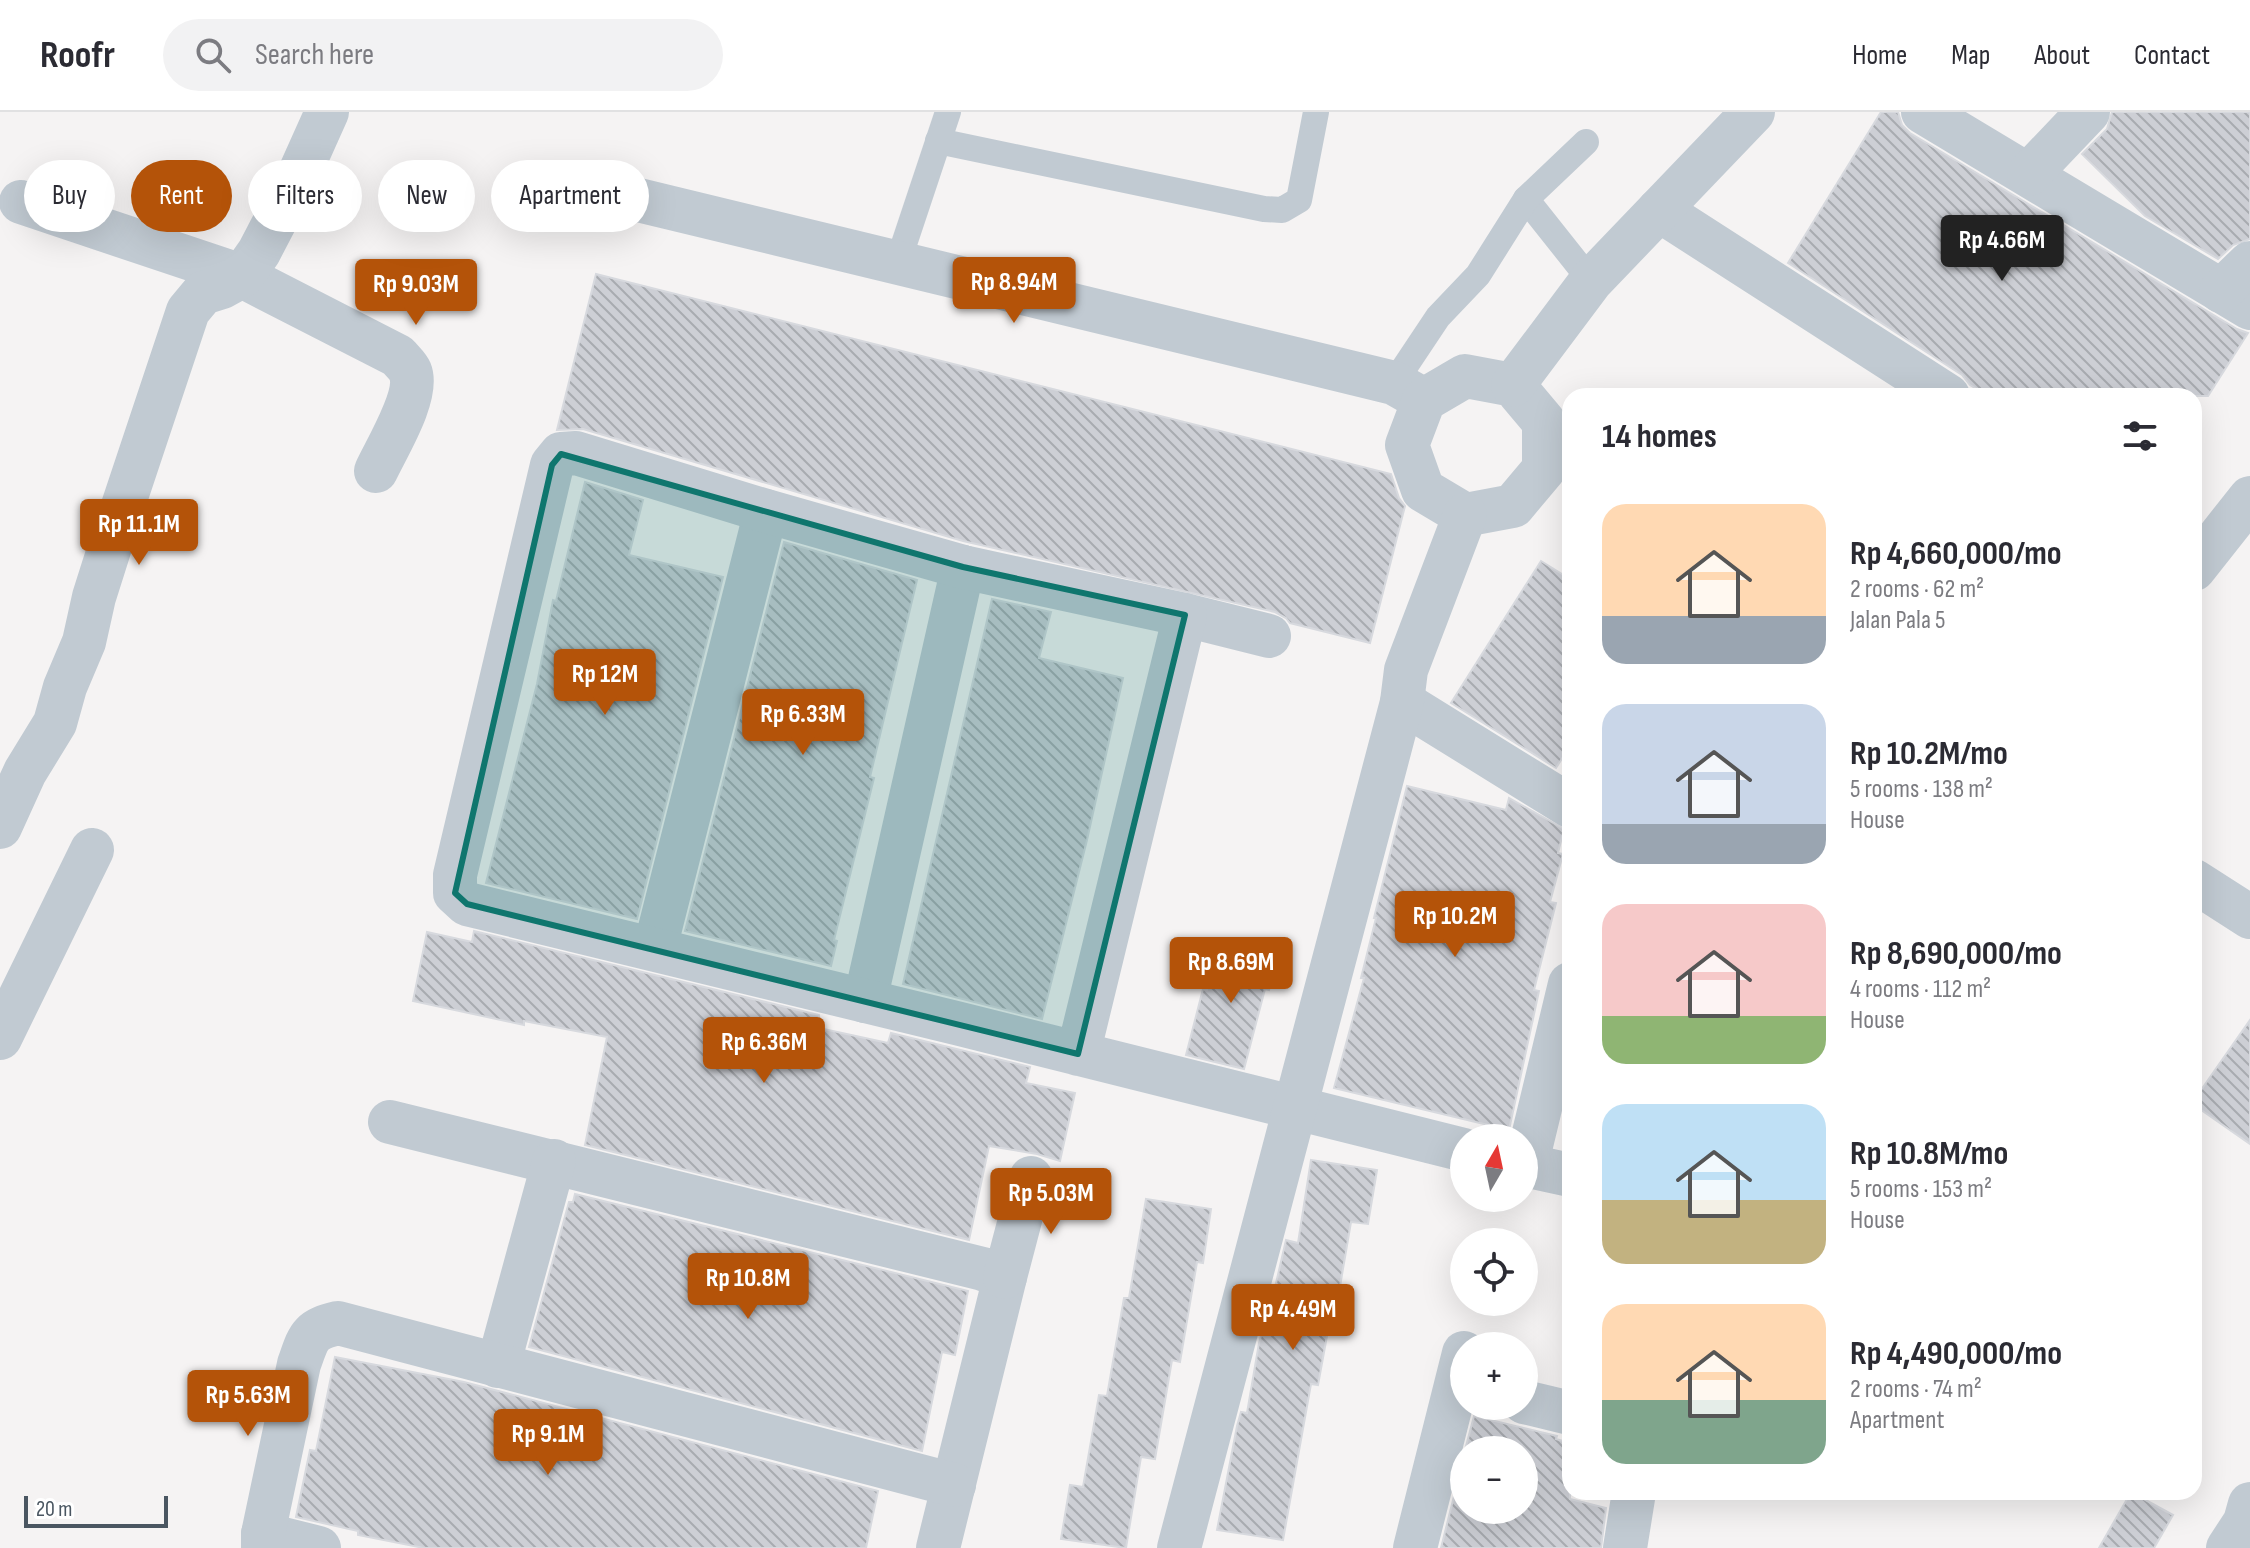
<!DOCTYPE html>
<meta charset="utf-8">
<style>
:root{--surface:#fff;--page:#f2f2f3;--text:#2b2b33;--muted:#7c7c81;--line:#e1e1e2;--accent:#b45309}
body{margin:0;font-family:"Sofia Sans Condensed",sans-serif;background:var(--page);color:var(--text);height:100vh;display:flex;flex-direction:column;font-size:30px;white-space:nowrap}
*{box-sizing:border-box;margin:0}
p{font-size:26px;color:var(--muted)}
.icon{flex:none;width:44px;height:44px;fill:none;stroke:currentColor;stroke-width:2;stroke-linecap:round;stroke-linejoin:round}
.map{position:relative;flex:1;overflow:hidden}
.side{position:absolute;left:1562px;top:276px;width:640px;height:1112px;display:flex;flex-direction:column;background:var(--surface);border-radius:24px;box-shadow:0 8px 32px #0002}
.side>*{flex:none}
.banner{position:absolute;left:24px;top:48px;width:760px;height:72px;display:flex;gap:16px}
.needle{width:52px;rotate:9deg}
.controls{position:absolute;left:1450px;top:1012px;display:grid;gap:16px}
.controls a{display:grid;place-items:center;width:88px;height:88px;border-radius:50%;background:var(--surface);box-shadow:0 8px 32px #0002;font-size:40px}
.scale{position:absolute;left:24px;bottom:20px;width:144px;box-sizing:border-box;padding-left:8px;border:4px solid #4a5661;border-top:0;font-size:22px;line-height:28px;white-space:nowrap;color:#4a5661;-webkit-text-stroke:6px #fff;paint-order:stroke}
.price{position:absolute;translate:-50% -68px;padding:0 18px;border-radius:8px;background:var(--accent);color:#fff;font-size:26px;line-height:52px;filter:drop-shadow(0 2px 4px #0008)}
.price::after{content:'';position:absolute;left:50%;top:48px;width:24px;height:18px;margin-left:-12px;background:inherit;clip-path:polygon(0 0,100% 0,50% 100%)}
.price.current{background:#222;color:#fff}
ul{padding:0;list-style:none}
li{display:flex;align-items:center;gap:24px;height:200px;padding:0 40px}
li span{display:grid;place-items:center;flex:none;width:224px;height:160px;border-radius:24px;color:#555}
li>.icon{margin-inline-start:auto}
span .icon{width:96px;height:96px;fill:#fffc;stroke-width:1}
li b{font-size:34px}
h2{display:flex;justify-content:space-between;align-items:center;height:96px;padding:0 40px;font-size:34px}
.pill{padding:0 28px;border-radius:36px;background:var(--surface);box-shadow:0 8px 32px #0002;font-size:28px;line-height:72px}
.pill.current{background:var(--accent);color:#fff}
header{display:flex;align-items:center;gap:48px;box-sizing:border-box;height:112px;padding:0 40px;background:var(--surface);border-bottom:2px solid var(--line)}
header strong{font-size:38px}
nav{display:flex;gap:44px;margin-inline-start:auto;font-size:28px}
.search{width:560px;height:72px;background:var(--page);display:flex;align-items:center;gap:20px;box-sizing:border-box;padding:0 28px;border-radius:44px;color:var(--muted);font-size:30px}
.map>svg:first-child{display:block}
</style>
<header>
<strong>Roofr</strong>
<div class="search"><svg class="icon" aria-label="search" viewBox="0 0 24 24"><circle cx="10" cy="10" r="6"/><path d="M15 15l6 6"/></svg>Search here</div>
<nav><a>Home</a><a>Map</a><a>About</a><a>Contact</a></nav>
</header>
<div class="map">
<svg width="2250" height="1436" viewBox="0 0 2250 1436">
<defs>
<pattern id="building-back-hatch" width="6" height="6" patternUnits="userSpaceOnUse" patternTransform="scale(2)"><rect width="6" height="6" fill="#cdcfd5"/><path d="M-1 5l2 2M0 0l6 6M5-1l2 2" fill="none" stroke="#a8abb0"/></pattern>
</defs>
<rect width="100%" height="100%" fill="#f5f3f3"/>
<g fill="url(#building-back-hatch)" stroke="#d7d9de" stroke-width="2">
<path d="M1881,0H1898L1902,13L1910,21L2237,217L2248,221L2208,284H1988L1970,273L1962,263L1788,151Z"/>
<path d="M2112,0H2250V127L2233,133L2218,147L2145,104L2082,42L2107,17Z"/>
<path d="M596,162L1391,362L1399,386L1405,394L1370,531L1290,511L1286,506L1275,500L963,429L583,317L557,318Z"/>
<path d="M585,370L643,388L629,443L723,465L637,807L486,771L537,572L553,488L556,489Z"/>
<path d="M784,430L917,468L870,665L874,666L834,828L837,829L831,854L685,819Z"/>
<path d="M1541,449L1570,467V634L1556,656L1451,591Z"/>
<path d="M992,487L1051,500L1039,546L1123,566L1087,728L1042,907L903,872Z"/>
<path d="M1407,674L1506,698L1509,686L1564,717L1558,741L1563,742L1550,790L1556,791L1534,878L1539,879L1509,1018L1334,976L1364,866H1361L1376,806H1374Z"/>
<path d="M474,819L819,903V916L888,931L891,921L1030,955L1026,971L1075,981L1060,1049L1037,1042L989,1034L969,1128L585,1033L607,925L524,909V913L413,889L427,820L472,830Z"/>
<path d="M1219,829L1278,843L1269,878L1265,877L1244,957L1186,943L1203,877L1207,878Z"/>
<path d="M2250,908V1032L2194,993V988Z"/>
<path d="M1311,1048L1377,1058L1368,1112L1351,1110L1337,1192L1333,1191L1318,1273L1311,1272L1283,1428L1217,1418L1237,1314L1241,1300L1247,1301L1259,1231L1265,1209L1267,1210L1286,1128L1298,1131Z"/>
<path d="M575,1082L968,1179L955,1243L942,1240L922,1339L529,1235L569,1090H573Z"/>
<path d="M1146,1087L1211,1097L1203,1151L1197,1150L1180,1250L1172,1248L1155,1347L1141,1345L1126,1436L1061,1427L1070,1373L1083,1375L1099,1283L1107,1284L1124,1186H1129Z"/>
<path d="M335,1245L464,1270L878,1379L866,1436H424L358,1423V1419L296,1405L310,1338L316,1339Z"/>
<path d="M1474,1304L1557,1324L1556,1327L1570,1331V1387L1606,1396L1601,1436H1441L1464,1344V1398H1524V1338H1465Z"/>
<path d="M2131,1380L2173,1403L2154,1436H2099Z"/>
</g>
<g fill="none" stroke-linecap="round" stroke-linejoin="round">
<g stroke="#c1cad2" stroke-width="26">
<path d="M938,29L1264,97L1282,98L1299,88L1316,0"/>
<path d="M1526,87L1591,169"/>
<path d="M898,150L948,0"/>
<path d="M1394,271L1438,205L1478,163L1526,87L1586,30"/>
</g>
<g stroke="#c1cad2" stroke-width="44">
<path d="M1923,0L2250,196"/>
<path d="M2029,62L2088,0"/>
<path d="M626,85L1394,271L1424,288"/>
<path d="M21,90L242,164L398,244C401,248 408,254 410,259C420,283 386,337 376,359"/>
<path d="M1659,98L1948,284"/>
<path d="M2221,179L2250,151"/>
<path d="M1465,264L1513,273L1544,310V357L1513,394L1465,403L1423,378L1407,333L1424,288Z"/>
<path d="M1513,273L1591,169L1753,0"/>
<path d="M2194,457L2250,386"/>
<path d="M1185,503L1269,524"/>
<path d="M1402,590L1570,694"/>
<path d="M0,715L25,660L55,611L65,575L84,530L94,485L120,403L188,199L203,181L222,175L242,164L259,140L297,67L327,0"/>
<path d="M2194,769L2250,805"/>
<path d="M655,836L766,399"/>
<path d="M865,889L963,455"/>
<path d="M0,926L92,738"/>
<path d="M1078,942L1185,503L963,455L766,399L576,341L561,342L552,353L455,763V781L467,792C800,871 1132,955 1464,1038"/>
<path d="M390,1010L983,1157L1005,1165L938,1436"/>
<path d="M1524,1053L1570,1063"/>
<path d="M1526,1054L1570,872"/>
<path d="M1005,1165L1031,1066"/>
<path d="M498,1254L554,1049"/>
<path d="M1524,1290L1570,1301"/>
<path d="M263,1422L319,1436"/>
<path d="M263,1436V1422L299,1252C309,1224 309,1218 338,1211L954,1373"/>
<path d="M1179,1436L1402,590L1406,558L1465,403"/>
<path d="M1415,1436L1464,1241"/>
<path d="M1625,1436L1634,1380"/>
<path d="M2228,1436L2245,1410L2250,1392"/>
</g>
</g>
<path fill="#0f766e" fill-opacity="0.2" stroke="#0f766e" stroke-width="6" stroke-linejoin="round" d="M561,342L963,455L1185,503L1078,942L467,792L455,781L552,353Z"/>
</svg>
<div class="controls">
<a><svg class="needle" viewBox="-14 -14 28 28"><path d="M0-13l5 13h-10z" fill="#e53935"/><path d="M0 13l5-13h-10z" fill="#7c7c81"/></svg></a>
<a><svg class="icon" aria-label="locate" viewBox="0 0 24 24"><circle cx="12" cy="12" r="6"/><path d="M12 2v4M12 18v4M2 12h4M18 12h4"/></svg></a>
<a>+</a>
<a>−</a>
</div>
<div class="scale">20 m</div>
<b class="price current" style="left:2002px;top:171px">Rp 4.66M</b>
<b class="price" style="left:1014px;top:213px">Rp 8.94M</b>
<b class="price" style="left:416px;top:215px">Rp 9.03M</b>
<b class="price" style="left:139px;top:455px">Rp 11.1M</b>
<b class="price" style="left:605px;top:605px">Rp 12M</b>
<b class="price" style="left:803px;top:645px">Rp 6.33M</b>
<b class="price" style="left:1455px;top:847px">Rp 10.2M</b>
<b class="price" style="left:1231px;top:893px">Rp 8.69M</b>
<b class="price" style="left:764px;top:973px">Rp 6.36M</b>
<b class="price" style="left:1051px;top:1124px">Rp 5.03M</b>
<b class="price" style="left:748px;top:1209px">Rp 10.8M</b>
<b class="price" style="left:1293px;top:1240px">Rp 4.49M</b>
<b class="price" style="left:248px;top:1326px">Rp 5.63M</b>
<b class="price" style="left:548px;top:1365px">Rp 9.1M</b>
<div class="banner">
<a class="pill">Buy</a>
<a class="pill current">Rent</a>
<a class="pill">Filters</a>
<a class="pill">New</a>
<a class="pill">Apartment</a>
</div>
<section class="side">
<h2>14 homes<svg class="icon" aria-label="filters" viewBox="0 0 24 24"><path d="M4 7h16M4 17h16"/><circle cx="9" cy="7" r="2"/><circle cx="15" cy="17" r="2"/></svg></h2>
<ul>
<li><span style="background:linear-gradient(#ffd9b3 70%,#9aa5b1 0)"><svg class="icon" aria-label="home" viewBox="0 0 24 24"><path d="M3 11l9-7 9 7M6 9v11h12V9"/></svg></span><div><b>Rp 4,660,000/mo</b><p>2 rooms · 62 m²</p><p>Jalan Pala 5</p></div></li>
<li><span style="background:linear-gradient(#c9d6e8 75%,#9aa5b1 0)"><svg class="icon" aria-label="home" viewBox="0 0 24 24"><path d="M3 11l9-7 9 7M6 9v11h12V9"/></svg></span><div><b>Rp 10.2M/mo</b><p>5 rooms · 138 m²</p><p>House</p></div></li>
<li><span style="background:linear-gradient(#f6c9c9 70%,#8fb573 0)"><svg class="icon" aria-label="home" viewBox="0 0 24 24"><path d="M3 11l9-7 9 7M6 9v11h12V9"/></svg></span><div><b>Rp 8,690,000/mo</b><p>4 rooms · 112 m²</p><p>House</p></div></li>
<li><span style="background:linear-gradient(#bfe0f5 60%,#c2b280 0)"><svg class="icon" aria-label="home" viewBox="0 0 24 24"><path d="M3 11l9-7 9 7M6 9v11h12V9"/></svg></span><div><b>Rp 10.8M/mo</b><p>5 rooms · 153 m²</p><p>House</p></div></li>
<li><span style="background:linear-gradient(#ffd9b3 60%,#7fa58c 0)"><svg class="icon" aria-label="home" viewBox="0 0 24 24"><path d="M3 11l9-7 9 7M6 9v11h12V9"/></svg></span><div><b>Rp 4,490,000/mo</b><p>2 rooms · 74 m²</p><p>Apartment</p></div></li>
</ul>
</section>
</div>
